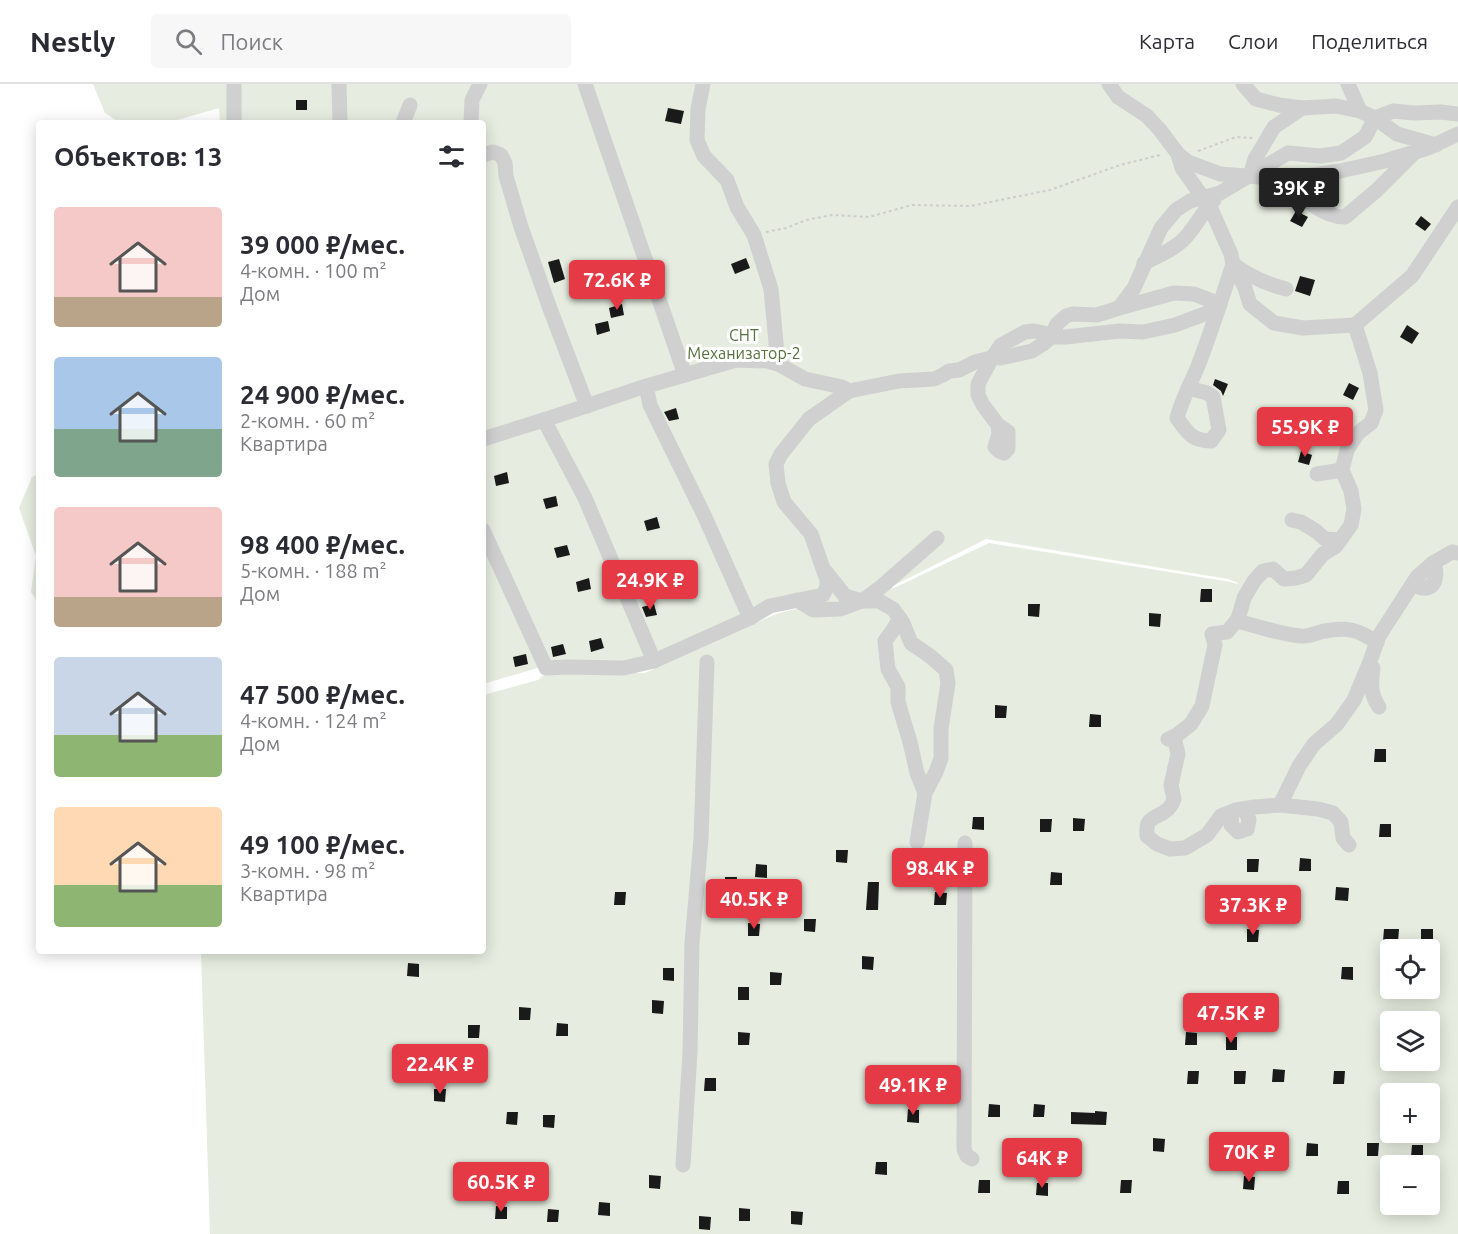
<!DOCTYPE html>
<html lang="ru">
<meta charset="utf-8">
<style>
:root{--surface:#fff;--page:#f7f7f7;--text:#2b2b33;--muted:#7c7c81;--line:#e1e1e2;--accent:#e63946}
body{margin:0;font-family:Ubuntu,sans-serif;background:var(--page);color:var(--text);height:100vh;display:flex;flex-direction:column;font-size:22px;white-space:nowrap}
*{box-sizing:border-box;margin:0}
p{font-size:20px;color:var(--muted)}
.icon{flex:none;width:33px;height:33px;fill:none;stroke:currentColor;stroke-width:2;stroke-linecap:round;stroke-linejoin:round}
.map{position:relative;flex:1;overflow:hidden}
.panel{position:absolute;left:36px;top:36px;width:450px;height:834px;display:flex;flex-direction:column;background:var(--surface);border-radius:6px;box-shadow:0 3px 15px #0003}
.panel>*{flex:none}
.controls{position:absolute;left:1380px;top:855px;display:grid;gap:12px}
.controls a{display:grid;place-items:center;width:60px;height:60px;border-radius:6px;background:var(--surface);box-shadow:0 3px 15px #0003;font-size:30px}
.price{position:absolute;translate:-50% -51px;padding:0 14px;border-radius:6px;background:var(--accent);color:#fff;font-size:20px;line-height:39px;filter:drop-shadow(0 2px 3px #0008)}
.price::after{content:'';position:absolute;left:50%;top:36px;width:18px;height:14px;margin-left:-9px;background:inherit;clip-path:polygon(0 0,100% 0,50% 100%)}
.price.selected{background:#222;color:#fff}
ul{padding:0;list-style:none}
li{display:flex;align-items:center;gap:18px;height:150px;padding:0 18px}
li span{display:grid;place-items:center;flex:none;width:168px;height:120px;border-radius:6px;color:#555}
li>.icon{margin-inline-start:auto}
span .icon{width:72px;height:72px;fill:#fffc;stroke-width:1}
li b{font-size:26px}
h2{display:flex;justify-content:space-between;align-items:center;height:72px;padding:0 18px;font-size:26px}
header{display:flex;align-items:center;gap:36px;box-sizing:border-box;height:84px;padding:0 30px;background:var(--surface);border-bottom:2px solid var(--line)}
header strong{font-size:28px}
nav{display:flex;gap:33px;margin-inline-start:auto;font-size:21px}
.search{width:420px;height:54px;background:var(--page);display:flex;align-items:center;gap:15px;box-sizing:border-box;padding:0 21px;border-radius:6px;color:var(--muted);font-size:22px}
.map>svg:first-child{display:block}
</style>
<header>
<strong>Nestly</strong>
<div class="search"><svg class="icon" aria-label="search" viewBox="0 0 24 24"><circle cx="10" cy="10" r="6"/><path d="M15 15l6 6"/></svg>Поиск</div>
<nav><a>Карта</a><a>Слои</a><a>Поделиться</a></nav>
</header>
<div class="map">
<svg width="1458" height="1150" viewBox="0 0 1458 1150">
<rect width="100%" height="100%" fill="#fff"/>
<g fill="#e6ecdf" fill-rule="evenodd">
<path d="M93,0H1458V1150H210L201,867H483V611L538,596L548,587L645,589L776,530L827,517L770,520L642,578L561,577L483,600V39H220L219,24L167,39H120L105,29ZM986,455L1228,495L1238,499L1237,500L1231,498L989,459L894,504L877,506L893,502ZM1390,866H1430V904H1390ZM1390,938H1430V976H1390ZM1390,1010H1430V1048H1390ZM1390,1082H1430V1120H1390Z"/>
<path d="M39,390V520L31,508L36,472L19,424L32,393Z"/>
</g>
<g fill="#1a1a1a">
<rect x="296" y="16" width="11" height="10"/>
<path d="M668,24L684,27L681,40L665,37Z"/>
<path d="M1296,127L1308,133L1302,143L1290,137Z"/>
<path d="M1421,132L1431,140L1425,147L1415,140Z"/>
<path d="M746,174L750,184L735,190L731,180Z"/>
<path d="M559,175L565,195L554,199L548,178Z"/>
<path d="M1300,192L1315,196L1310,212L1295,207Z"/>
<path d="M622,220L624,231L611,234L609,224Z"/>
<path d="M608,237L610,247L597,251L595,240Z"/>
<path d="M1407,241L1419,249L1412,260L1400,253Z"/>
<path d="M1215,295L1228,300L1223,312L1221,307L1213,301Z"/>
<path d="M1349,299L1359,304L1353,316L1343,311Z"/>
<path d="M676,324L679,335L669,337L664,328Z"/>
<path d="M1301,367L1312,371L1309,381L1298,378Z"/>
<path d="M507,388L509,399L496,402L494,392Z"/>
<path d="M556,412L558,422L546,425L543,415Z"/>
<path d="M657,433L660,444L647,447L644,437Z"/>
<path d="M567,461L570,471L557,474L554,464Z"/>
<path d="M589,494L591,505L578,508L576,498Z"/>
<path d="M1201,505H1212V518H1200Z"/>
<path d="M654,520L657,531L646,533L642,523Z"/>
<path d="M1028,520H1040L1039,533L1028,532Z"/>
<path d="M1149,529L1161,530L1160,543L1149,542Z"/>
<path d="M601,554L604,564L591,568L589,557Z"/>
<path d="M563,560L566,570L553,573L551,563Z"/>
<path d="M526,570L528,580L515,583L513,573Z"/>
<path d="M995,621L1007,622L1006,634H995Z"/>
<path d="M1090,630L1101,631V643H1089Z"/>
<path d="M1375,665H1386V678H1374Z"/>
<path d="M973,733H984V746L972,745Z"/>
<path d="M1073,734L1085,735L1084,747H1073Z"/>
<path d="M1040,735H1052L1051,748H1040Z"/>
<path d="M1380,740H1391V753H1379Z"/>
<path d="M836,766H848L847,779L836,778Z"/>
<path d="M1300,774L1311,775V787H1299Z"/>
<path d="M1247,775H1259L1258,788H1247Z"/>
<path d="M756,780L767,781V794L755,793Z"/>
<path d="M1051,788L1062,789V801H1050Z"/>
<path d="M725,793H737L736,806L725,805Z"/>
<path d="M868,798H879L878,826H866Z"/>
<path d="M1336,803L1349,804L1348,817L1335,816Z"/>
<path d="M615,808H626L625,821H614Z"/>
<path d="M935,808L947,809L946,821H934Z"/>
<path d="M1261,820L1272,821V833H1260Z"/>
<path d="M804,835H816L815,848L804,847Z"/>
<path d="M748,839L760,840L759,852H748Z"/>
<path d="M1247,845L1259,846L1258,858H1247Z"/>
<path d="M1384,845H1399L1398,858L1383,857Z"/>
<rect x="1421" y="845" width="12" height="15"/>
<path d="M862,872L874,873L873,886L862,885Z"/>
<path d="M408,879L419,880V893L407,892Z"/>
<path d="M1342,883H1353V896L1341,895Z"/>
<path d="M663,884H674V897L663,896Z"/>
<path d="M770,888L782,889L781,901H770Z"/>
<rect x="738" y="903" width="11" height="13"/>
<path d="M652,916L664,917L663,930L652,929Z"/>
<path d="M519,923L531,924L530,936H519Z"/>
<path d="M557,939L568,940V952H556Z"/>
<path d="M468,941H480L479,954H468Z"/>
<path d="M738,948L750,949L749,961H738Z"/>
<path d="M1186,948L1197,949V961H1185Z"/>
<rect x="1226" y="953" width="11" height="13"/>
<path d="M1273,985L1285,986L1284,998H1272Z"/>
<path d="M1188,987H1199L1198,1000H1187Z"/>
<path d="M1234,987H1246L1245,1000H1234Z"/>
<path d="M1334,987H1345L1344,1000H1333Z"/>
<path d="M705,994H716V1007H704Z"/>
<path d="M896,1004L908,1005L907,1017H896Z"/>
<path d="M434,1005H446L445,1018L434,1017Z"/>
<path d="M989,1020L1000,1021V1033H988Z"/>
<path d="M1034,1020L1045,1021L1044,1033H1033Z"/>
<path d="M908,1025L919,1026V1039L907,1038Z"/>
<path d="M1095,1027L1107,1028L1106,1041L1071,1040V1028L1095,1029Z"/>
<path d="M507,1028H518L517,1041L506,1040Z"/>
<path d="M543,1031H555L554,1044L543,1043Z"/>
<path d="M1153,1054L1165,1055L1164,1068L1153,1067Z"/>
<path d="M1307,1059L1318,1060V1072H1306Z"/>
<path d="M1367,1059H1379L1378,1072H1367Z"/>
<path d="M1412,1061H1423V1074L1411,1073Z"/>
<path d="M876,1078H887V1091L875,1090Z"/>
<path d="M649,1091L661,1092L660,1105L649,1104Z"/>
<path d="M1244,1092L1255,1093L1254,1106L1243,1105Z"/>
<path d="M979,1096H990V1109H978Z"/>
<path d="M1121,1096H1132L1131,1109H1120Z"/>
<path d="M1338,1097H1349V1110H1337Z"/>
<path d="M1037,1099H1048V1112L1036,1111Z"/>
<path d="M599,1118L610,1119V1132L598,1131Z"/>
<path d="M496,1122L507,1123V1135H495Z"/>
<path d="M739,1124L750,1125V1137H739Z"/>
<path d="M548,1125L559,1126L558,1138H547Z"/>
<path d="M791,1127L803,1128L802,1141L791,1140Z"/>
<path d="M699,1132L711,1133L710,1146L699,1145Z"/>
</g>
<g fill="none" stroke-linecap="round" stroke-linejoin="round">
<g stroke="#cdcdcd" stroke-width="2" stroke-dasharray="3 3" stroke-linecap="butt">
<path d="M1198,67L1236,53L1253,54"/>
<path d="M766,148L786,144L806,136L832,131L869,133L912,121L971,122L1000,116L1050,106L1120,81L1160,71"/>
</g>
<g stroke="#d0d0d0" stroke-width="15">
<path d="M339,0L340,39"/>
<path d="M585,0L685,291"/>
<path d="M703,0L698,25L697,56L704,72L727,96L737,123L754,151L771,205L778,280"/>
<path d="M1109,0L1118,13L1147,32L1160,46L1178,70L1188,78L1220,90L1286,95L1340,87L1385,77L1428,64L1458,50"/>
<path d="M1243,0L1256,15L1279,21L1302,24"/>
<path d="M1348,0L1360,27L1375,34L1397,50L1436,61"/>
<path d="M234,39V0"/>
<path d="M403,39L410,21"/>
<path d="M471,39L472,16L480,0"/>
<path d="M1178,70L1182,84L1211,125L1231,170L1233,180L1245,204L1250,220L1274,239L1303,244L1355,241L1412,192L1458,123"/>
<path d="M483,71L493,68L501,71L505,79L506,92L521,143L549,222L587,322"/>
<path d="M1250,92L1255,75L1274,43L1302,24L1336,22L1360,27"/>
<path d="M1286,95C1303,113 1319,132 1345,133L1377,106L1412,71"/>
<path d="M1144,179C1158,172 1175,165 1185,154C1196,142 1203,127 1214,116"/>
<path d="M1119,224L1174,209L1194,210L1220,220"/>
<path d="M646,302L650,321L704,431L750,534"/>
<path d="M1188,304L1207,309L1213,313L1219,346L1211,357C1191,356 1188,349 1177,334C1182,315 1191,299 1198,282C1211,248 1222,214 1233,180C1249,192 1266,200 1286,205"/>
<path d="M544,336L585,414L654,577"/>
<path d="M998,341L1008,348V365L1004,369L999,367L995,363L999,350L998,341L983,321L978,311V300L992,274L1001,261L1025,248L1034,247L1044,249L1051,253H1065L1120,247L1143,248L1175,241L1218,225"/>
<path d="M483,355L550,334L640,304L736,276L767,277L778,280L805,295L842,303L849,307"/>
<path d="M1317,390L1342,386"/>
<path d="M1292,436L1301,438L1316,447L1325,455L1340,456"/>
<path d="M483,446L546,584L567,583L624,584L654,577L750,534L770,522L823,511L827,503V496L811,450L784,418L778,399L776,380L781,370L809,335L849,307L899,297L934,295L943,291L949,287L959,286L975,278L995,273L1001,274L1032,267L1043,260L1051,253L1057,240L1066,232L1072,230L1097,231L1119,224L1134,204L1161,144L1176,126L1190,117L1220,109L1288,69L1320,72L1341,69L1365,53L1375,34L1393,27L1414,29L1441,28L1458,30"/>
<path d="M826,488L845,512L862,517L881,503L937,454"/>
<path d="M1413,501C1416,502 1420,504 1423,504C1437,505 1438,488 1433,479"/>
<path d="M797,516L813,526L840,525L862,517H879L893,525L903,539L911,559L930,572L946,586L948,599L941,645V674L936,688L925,709L917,758"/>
<path d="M900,534L893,546L885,557L888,585L898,603V618L910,658L917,689L925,709"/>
<path d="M1236,537C1258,542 1278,550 1301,552C1309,553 1316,549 1324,547C1346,543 1359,545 1377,559"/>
<path d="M1373,584C1371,599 1370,610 1379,623"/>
<path d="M1174,653L1178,670L1171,701L1174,715C1173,718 1170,723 1168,725C1156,736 1145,731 1147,752L1157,760L1170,765L1185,764L1207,751L1221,732L1236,726L1255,723L1280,721L1318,725L1333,729L1341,738L1343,754L1349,761"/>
<path d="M1168,655L1177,651L1191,640L1202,622L1215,561L1212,550L1227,548L1238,535L1244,514L1254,497L1263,487L1273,485L1284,495L1296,494L1306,491L1323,470L1336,462L1351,441L1354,425L1351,407L1342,386L1347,366L1358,349L1371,339L1376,326L1370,289L1355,241"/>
<path d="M1280,721L1299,682L1314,660L1337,640L1354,616L1369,580L1379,552L1417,493L1433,479L1452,468L1458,469"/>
<path d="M1232,728L1231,741L1238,748L1247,745L1249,736L1245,725"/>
<path d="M965,759L964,1065L967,1072L972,1075"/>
<path d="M683,1081L690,968L692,859L701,755L707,578"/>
</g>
</g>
<g text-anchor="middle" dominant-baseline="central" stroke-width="6" stroke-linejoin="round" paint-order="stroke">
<g font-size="16" fill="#56703f" stroke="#fff">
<text x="744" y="251">СНТ<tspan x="744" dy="18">Механизатор-2</tspan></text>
</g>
</g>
</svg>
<div class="controls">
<a><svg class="icon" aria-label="locate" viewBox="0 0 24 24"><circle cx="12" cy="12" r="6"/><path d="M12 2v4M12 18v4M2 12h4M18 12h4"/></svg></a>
<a><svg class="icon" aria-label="layers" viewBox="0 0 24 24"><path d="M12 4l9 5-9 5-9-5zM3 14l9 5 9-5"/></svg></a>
<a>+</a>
<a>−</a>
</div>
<b class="price selected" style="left:1299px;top:135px">39K ₽</b>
<b class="price" style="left:617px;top:227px">72.6K ₽</b>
<b class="price" style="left:1305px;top:374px">55.9K ₽</b>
<b class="price" style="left:650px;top:527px">24.9K ₽</b>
<b class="price" style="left:940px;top:815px">98.4K ₽</b>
<b class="price" style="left:754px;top:846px">40.5K ₽</b>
<b class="price" style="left:1253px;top:852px">37.3K ₽</b>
<b class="price" style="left:1231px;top:960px">47.5K ₽</b>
<b class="price" style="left:440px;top:1011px">22.4K ₽</b>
<b class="price" style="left:913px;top:1032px">49.1K ₽</b>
<b class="price" style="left:1249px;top:1099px">70K ₽</b>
<b class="price" style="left:1042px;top:1105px">64K ₽</b>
<b class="price" style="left:501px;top:1129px">60.5K ₽</b>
<section class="panel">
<h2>Объектов: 13<svg class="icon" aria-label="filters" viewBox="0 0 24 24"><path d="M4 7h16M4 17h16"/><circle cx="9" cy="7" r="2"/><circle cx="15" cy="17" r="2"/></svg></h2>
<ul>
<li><span style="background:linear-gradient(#f6c9c9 75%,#b9a48a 0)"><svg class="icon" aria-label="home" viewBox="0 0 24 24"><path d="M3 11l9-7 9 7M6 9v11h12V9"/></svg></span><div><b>39 000 ₽/мес.</b><p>4-комн. · 100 m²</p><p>Дом</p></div></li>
<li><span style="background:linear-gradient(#a9c7e8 60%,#7fa58c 0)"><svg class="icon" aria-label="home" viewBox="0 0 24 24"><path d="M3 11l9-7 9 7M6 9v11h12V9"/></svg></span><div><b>24 900 ₽/мес.</b><p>2-комн. · 60 m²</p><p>Квартира</p></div></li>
<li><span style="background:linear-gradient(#f6c9c9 75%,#b9a48a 0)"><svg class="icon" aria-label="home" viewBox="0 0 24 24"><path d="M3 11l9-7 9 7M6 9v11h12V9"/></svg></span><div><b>98 400 ₽/мес.</b><p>5-комн. · 188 m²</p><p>Дом</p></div></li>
<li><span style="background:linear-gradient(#c9d6e8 65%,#8fb573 0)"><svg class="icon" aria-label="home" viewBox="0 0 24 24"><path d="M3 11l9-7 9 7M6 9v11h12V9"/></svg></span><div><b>47 500 ₽/мес.</b><p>4-комн. · 124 m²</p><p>Дом</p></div></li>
<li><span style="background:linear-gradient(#ffd9b3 65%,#8fb573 0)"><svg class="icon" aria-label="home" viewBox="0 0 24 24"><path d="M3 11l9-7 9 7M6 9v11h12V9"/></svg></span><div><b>49 100 ₽/мес.</b><p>3-комн. · 98 m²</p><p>Квартира</p></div></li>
</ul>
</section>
</div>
